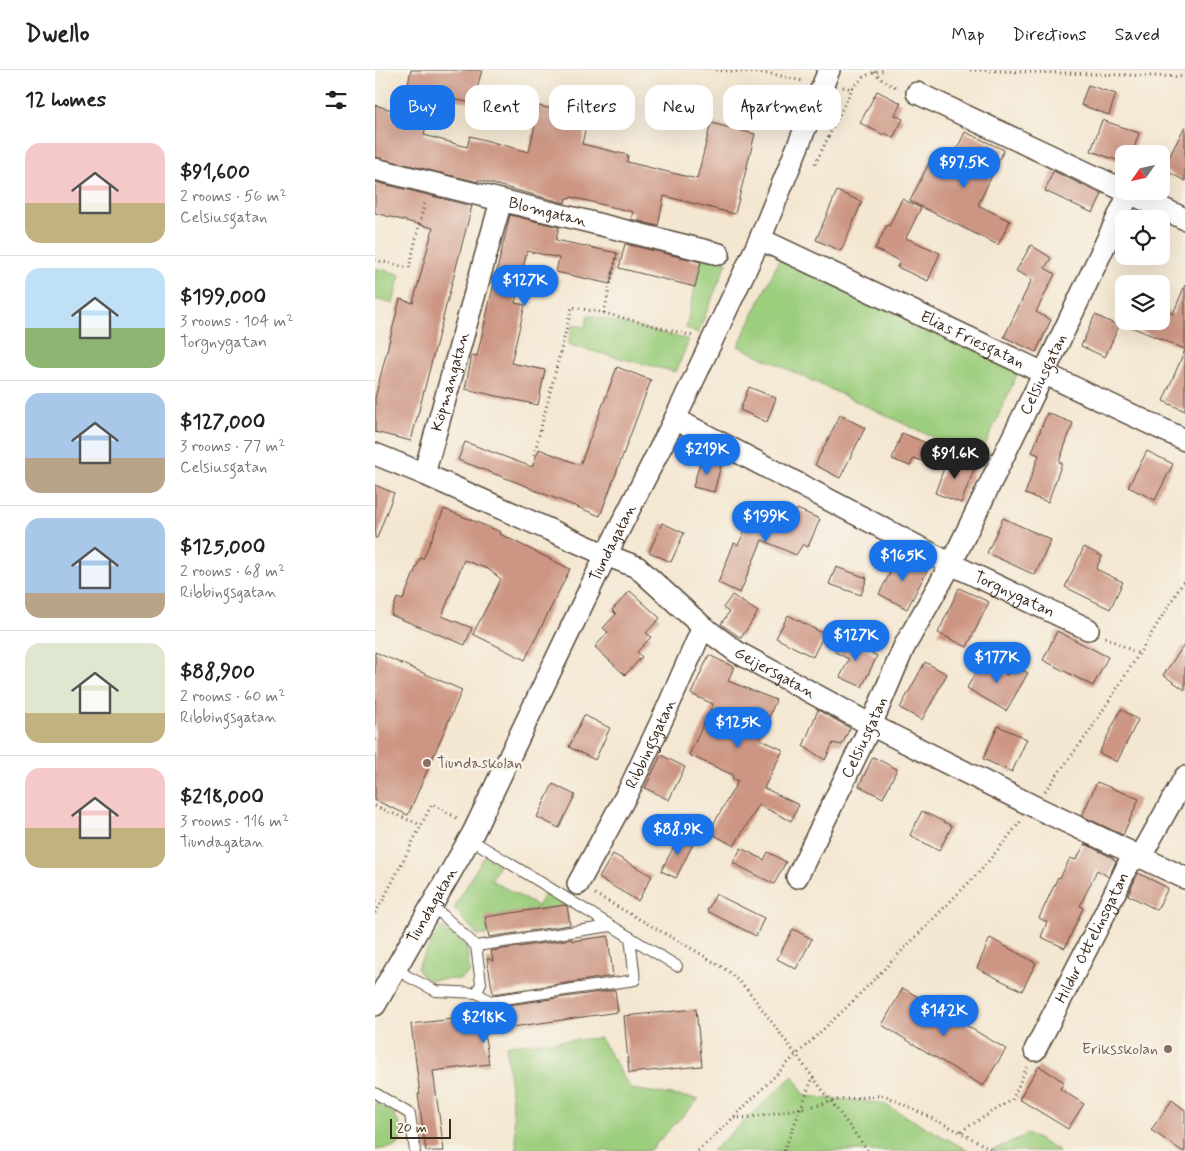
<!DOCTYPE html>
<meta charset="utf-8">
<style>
:root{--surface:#fff;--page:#f6f6f6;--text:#222;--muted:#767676;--line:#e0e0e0;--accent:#1a73e8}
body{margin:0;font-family:Mynerve,sans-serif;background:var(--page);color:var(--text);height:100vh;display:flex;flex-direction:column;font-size:19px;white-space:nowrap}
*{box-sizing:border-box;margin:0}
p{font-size:16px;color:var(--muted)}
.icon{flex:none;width:28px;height:28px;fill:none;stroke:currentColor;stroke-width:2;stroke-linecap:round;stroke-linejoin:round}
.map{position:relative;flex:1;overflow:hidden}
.drawer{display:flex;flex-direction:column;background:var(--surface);width:375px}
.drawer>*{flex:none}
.guide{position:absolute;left:15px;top:15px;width:475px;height:45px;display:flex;gap:10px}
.needle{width:32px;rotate:236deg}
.fabs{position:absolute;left:740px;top:75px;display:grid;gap:10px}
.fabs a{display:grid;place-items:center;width:55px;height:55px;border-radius:10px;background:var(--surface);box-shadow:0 5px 20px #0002;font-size:25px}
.scale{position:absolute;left:15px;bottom:12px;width:61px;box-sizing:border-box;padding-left:5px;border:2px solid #3b2a1e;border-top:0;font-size:14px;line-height:18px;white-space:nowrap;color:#3b2a1e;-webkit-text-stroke:4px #f7f3e8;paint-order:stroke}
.price{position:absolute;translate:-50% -42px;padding:0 11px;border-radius:18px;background:var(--accent);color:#fff;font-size:16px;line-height:32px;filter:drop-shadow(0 1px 2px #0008)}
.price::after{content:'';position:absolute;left:50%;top:30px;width:15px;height:11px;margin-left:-8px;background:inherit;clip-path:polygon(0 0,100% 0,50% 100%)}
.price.active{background:#222;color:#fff}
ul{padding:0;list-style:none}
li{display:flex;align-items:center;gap:15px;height:125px;padding:0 25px}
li+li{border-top:1px solid var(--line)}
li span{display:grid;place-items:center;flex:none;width:140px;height:100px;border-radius:15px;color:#555}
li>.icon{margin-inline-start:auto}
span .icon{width:60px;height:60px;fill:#fffc;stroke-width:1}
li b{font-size:21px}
h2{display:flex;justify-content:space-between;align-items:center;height:60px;padding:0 25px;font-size:21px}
.chip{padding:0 18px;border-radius:15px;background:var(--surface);box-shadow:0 5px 20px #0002;font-size:18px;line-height:45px}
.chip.active{background:var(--accent);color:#fff}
header{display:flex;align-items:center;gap:30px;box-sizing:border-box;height:70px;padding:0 25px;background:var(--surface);border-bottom:1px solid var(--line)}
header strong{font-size:24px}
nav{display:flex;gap:28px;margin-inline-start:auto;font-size:18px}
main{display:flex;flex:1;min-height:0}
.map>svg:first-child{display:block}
</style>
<header>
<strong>Dwello</strong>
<nav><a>Map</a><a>Directions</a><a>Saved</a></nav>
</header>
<main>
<section class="drawer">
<h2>12 homes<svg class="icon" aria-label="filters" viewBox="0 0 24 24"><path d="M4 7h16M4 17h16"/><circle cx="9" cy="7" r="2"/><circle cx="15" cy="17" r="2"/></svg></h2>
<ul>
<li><span style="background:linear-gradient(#f6c9c9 60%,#c2b280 0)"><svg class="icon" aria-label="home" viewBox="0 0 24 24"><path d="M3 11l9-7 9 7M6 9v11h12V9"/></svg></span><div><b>$91,600</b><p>2 rooms · 56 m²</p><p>Celsiusgatan</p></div></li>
<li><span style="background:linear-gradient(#bfe0f5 60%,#8fb573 0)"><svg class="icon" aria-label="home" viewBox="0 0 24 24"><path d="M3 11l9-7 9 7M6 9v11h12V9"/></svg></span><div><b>$199,000</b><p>3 rooms · 104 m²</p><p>Torgnygatan</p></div></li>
<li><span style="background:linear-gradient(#a9c7e8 65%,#b9a48a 0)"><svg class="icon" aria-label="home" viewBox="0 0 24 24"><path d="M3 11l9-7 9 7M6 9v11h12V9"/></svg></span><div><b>$127,000</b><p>3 rooms · 77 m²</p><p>Celsiusgatan</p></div></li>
<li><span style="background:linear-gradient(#a9c7e8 75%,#b9a48a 0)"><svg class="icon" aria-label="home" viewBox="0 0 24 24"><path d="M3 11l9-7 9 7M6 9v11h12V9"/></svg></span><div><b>$125,000</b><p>2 rooms · 68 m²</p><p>Ribbingsgatan</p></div></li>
<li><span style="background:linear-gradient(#dfe7d0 70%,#c2b280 0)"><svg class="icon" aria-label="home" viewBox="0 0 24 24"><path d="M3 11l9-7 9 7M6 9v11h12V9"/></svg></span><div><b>$88,900</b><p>2 rooms · 60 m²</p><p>Ribbingsgatan</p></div></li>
<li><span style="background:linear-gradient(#f6c9c9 60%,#c2b280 0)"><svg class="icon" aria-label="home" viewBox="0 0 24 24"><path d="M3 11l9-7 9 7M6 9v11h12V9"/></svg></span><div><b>$218,000</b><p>3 rooms · 116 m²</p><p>Tiundagatan</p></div></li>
</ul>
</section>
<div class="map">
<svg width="810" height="1081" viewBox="0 0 810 1081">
<rect width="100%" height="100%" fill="#f7f3e8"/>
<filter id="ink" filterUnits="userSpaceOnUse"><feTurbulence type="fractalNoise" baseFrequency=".02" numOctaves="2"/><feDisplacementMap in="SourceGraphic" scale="10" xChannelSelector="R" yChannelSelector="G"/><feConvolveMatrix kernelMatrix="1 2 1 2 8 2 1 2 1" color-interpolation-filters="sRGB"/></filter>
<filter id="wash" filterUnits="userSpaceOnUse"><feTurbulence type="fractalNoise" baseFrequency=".0096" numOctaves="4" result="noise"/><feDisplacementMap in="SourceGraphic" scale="20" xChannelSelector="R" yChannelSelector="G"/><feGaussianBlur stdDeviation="1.12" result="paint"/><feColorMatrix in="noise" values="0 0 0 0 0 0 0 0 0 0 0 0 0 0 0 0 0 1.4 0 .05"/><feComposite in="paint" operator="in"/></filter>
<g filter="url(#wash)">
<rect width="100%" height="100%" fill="#f4e7d2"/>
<g fill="#9cce7e" stroke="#6c7c4e">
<path d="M328,184L352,192L323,263L311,258L320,217Z"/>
<path d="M405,188L644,300L604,389L363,276Z"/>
<path d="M0,198L25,204L18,234L0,229Z"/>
<path d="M213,245L314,270L301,302L193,275L198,254L210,257Z"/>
<path d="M109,786L124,795L116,810L162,836L171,822L192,835L111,847L113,865H102L79,838Z"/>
<path d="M66,857L91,875L95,902L86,909L54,910L45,904L42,897Z"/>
<path d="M225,968L256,1019L324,1029L274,1081H142L131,975Z"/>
<path d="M418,1006L430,1026L507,1033L594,1081H337Z"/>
<path d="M0,1032L17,1043L24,1053L27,1064L25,1073L19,1077L0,1080Z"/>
<path d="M653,1064L685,1081H616Z"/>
</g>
<g id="blocks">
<g fill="#cd9684">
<path d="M36,0H107L98,33L57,25L49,65L92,77L95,66L154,82L164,36L213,47L207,74L253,85L252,92L322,109L336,53L380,64L360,144L289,126L283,156L256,149L258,142L196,127L195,129L191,128L190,133L103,110V112L0,87V35L27,43Z"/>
<path d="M713,15L741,24L734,45L706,35Z"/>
<path d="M502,21L526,33L520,45L528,49L518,68L510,63L509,65L485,53Z"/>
<path d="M727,50L764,63L757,84H749V93L716,81Z"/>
<path d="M810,56V111L788,99Z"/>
<path d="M590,62L629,80L603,135L635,151L623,175L535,131L555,91L572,100Z"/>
<path d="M678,101L727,124L718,143L670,121Z"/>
<path d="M0,112L97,136L36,371L0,362V328L25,229L38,233L58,158L0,143Z"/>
<path d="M462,121L487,132L466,181L441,170Z"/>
<path d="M527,129L546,138L531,168L565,183L553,211L522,197L525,191L500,179L512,155L514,156Z"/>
<path d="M135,145L184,157L181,170L242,183L235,214L181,202L184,188L152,181L140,233L150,235L136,293L170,300L163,335L90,319L97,285L102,286Z"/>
<path d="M250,174L326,192L320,217L244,198Z"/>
<path d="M656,175L676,188L670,198L680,204L661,242L676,250L661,282L629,267L657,209L641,201Z"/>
<path d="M810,215V279L744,252L786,251V239L798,244Z"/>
<path d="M720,245L744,256L730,287L706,276Z"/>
<path d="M810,280V341L788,331Z"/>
<path d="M242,297L276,310L225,446L154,418V417L83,390L90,372L157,397L164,379L205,395Z"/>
<path d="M374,317L401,328L392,352L365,340Z"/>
<path d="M672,343L698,353L684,392L687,393L673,432L650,424L664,385L657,382Z"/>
<path d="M465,345L490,358L465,408L440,395Z"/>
<path d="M527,363L561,377L554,394L539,388L535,396L517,389Z"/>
<path d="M772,381L798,394L780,430L753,417Z"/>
<path d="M573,387L600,397L586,433L560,423Z"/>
<path d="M326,389L346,395L339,422L318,417Z"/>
<path d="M0,415L19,423L2,468H0Z"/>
<path d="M381,438L415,455L422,439L445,449L433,477L428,474L421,485L387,470L365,523L343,513L359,473L363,475Z"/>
<path d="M69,439L126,462L125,464L195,499L150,590L98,564L126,509L113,499L89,490L67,546L97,558L90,575L16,545L22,528L28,530L45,488L48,489Z"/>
<path d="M628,448L676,470L660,505L612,483Z"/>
<path d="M287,453L309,463L296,492L274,482Z"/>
<path d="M709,477L727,486L721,499L748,512L735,539L690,517Z"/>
<path d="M525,484L553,499L532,539L504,524Z"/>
<path d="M461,497L492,508L486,525L454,514Z"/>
<path d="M584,518L614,532L592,577L563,563Z"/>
<path d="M255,521L285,548L271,563L276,567L262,582L267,587L250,605L220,577L233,562L228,558L241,544L237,540Z"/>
<path d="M357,525L383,542L366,568L346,554L354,542L348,538Z"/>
<path d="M413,545L449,564L438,587L401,568Z"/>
<path d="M682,561L733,587L718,616L668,590Z"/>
<path d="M467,568L502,586L487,617L465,607L474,589L460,582Z"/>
<path d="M810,574V620L788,605Z"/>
<path d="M0,582L87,620L33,745L0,730Z"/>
<path d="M334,585L359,597L353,611L401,630L385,669L408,680L389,718L424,735L416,751L384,735L359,776L334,762L363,711L357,708L358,705L314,685L338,634L316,624Z"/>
<path d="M607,591L632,605L638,595L653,603L631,641L592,618Z"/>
<path d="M550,592L572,604L547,650L525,638Z"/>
<path d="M746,639L763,650L742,692L724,683Z"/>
<path d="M443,640L475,658L467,675L458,673L450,690L428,676Z"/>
<path d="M209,645L235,658L220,690L194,677Z"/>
<path d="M623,656L652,669L637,702L608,689Z"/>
<path d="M286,685L310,697L294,730L270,718Z"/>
<path d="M498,687L522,699L508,728L484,716Z"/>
<path d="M722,712L764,729L748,765L707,746Z"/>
<path d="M178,714L200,725L184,758L162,747Z"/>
<path d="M547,741L577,756L564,781L535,765Z"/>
<path d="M306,763L320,770L301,808L286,801Z"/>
<path d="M710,774L738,788V789L741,791L734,807L722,800L705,836L708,838L690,878L666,867L672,852L664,848L683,807L685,808L695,788L701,790Z"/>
<path d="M366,778L389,790L393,782L411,792L399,814L358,793Z"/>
<path d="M238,784L277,806L263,831L224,808Z"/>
<path d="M763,803L793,818L782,840L753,825Z"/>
<path d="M341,824L389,848L381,866L332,841Z"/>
<path d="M190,835L192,836L195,855L114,867L110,847Z"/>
<path d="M418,859L437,869L421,899L402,889Z"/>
<path d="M233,866L238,906L118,924L112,888L118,891L116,881L197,869V871Z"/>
<path d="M615,868L661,893L647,921L602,898Z"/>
<path d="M528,918L631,979L608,1016L507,955Z"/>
<path d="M240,920L243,942L109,961L114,994L58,1001L69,1081H51L43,1024H45L36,954L120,944L119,937Z"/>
<path d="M321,939L327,996L254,1003L249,946Z"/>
<path d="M664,996L689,1012L685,1019L709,1034L693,1059L644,1029Z"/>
<path d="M797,1030L810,1040V1081H807L776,1060Z"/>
</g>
</g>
</g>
<g filter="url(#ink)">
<use href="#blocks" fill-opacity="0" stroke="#574639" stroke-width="1"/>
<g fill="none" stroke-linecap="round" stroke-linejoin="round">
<g stroke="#574639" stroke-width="12">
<g id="lane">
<path d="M95,769L302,896"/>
<path d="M101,876L236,856"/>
<path d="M22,898L32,906L61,921L102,923L106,913L101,876L68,845L56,838"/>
<path d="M102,923L115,931L260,910L255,867"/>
<path d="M0,1023L35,1044L40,1081"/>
</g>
</g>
<g stroke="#574639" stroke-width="24">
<g id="street">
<path d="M542,23L810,149"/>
<path id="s1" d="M0,99L344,184"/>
<path id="s2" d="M385,169L810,370"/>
<path id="s3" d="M300,349L576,494L713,559"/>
<path id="s4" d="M0,384L49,404L231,485L262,497L328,557L362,582L496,655L658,736L810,808"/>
<path id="s5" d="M49,404L126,131"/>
<path id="s6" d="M422,807L496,655L529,577L576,494L669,303L754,124"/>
<path id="s7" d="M203,814L253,722L292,639L328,557"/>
<path id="s8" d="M0,935L98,763L231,485L300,349L385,169L454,0"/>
<path id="s9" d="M660,980L730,843L754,793L766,786L810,707"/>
</g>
</g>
<g stroke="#574639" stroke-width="3" stroke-dasharray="1 4" stroke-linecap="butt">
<path d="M341,0L397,4L427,11"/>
<path d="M595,0L810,7"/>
<path d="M499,2L511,13L523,18"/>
<path d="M468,17L477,19C490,5 492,3 511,0"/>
<path d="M440,94L477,19"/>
<path d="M0,190L34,198L50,131"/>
<path d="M229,243L243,180"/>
<path d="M159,385L197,237L229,243L318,266"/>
<path d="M730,567L764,584"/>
<path d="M670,721L714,662L764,584L810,509"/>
<path d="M0,736L46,755"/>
<path d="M220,824L326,884L354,902L372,919L493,1081"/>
<path d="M0,832L6,834"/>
<path d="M0,843L6,834L57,734L84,749"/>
<path d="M359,1048L377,1047L426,1038L444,1035L455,1031L509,1025L585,1062L619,1081"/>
<path d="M586,1061L637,1030L652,997"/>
<path d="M323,1081L358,1048L421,985L472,937L608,798L646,751"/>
<path d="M409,1081L438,1007"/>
</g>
<use href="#lane" stroke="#fff" stroke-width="10"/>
<use href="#street" stroke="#fff" stroke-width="21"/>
</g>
</g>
<g fill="#8d6e63" stroke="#f7f3e8" stroke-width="2">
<circle cx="52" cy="693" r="5"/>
<circle cx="793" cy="979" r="5"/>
</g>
<g text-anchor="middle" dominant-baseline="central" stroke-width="5" stroke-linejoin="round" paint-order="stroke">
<g font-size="16" fill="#3b2a1e" stroke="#f7f3e8">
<text stroke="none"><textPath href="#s1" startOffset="178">Blomgatan</textPath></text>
<text stroke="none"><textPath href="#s2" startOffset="235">Elias Friesgatan</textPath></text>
<text stroke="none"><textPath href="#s6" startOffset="560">Celsiusgatan</textPath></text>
<text stroke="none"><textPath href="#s5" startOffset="96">Köpmangatan</textPath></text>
<text stroke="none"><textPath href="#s8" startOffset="520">Tiundagatan</textPath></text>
<text stroke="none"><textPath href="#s3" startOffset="382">Torgnygatan</textPath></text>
<text stroke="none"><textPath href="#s4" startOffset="460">Geijersgatan</textPath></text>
<text stroke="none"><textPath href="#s6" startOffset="155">Celsiusgatan</textPath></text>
<text stroke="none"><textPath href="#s7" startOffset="158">Ribbingsgatan</textPath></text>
<text stroke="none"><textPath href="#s8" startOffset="115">Tiundagatan</textPath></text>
<text stroke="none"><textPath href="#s9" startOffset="126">Hildur Ottelinsgatan</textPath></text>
</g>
<g font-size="16" fill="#785e54" stroke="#f7f3e8" text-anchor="start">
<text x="62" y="693">Tiundaskolan</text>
<text x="783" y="979" text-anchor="end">Eriksskolan</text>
</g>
</g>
</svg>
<div class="fabs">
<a><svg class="needle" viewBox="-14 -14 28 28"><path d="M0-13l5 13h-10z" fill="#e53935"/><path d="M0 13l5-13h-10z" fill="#767676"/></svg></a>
<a><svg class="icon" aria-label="locate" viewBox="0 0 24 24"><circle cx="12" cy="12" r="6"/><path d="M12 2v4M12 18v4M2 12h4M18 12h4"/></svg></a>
<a><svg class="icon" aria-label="layers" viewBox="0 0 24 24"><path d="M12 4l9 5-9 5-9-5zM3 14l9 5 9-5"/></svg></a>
</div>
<div class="scale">20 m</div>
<b class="price" style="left:589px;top:119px">$97.5K</b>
<b class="price" style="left:150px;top:237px">$127K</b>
<b class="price" style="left:332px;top:406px">$219K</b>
<b class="price active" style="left:580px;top:410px">$91.6K</b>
<b class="price" style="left:391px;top:473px">$199K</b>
<b class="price" style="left:528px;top:512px">$165K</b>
<b class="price" style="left:481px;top:592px">$127K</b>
<b class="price" style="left:622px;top:614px">$177K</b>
<b class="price" style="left:363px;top:679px">$125K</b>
<b class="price" style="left:303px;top:786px">$88.9K</b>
<b class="price" style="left:569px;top:967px">$142K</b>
<b class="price" style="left:109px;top:974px">$218K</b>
<div class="guide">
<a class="chip active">Buy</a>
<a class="chip">Rent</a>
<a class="chip">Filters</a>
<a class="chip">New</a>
<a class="chip">Apartment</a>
</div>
</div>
</main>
